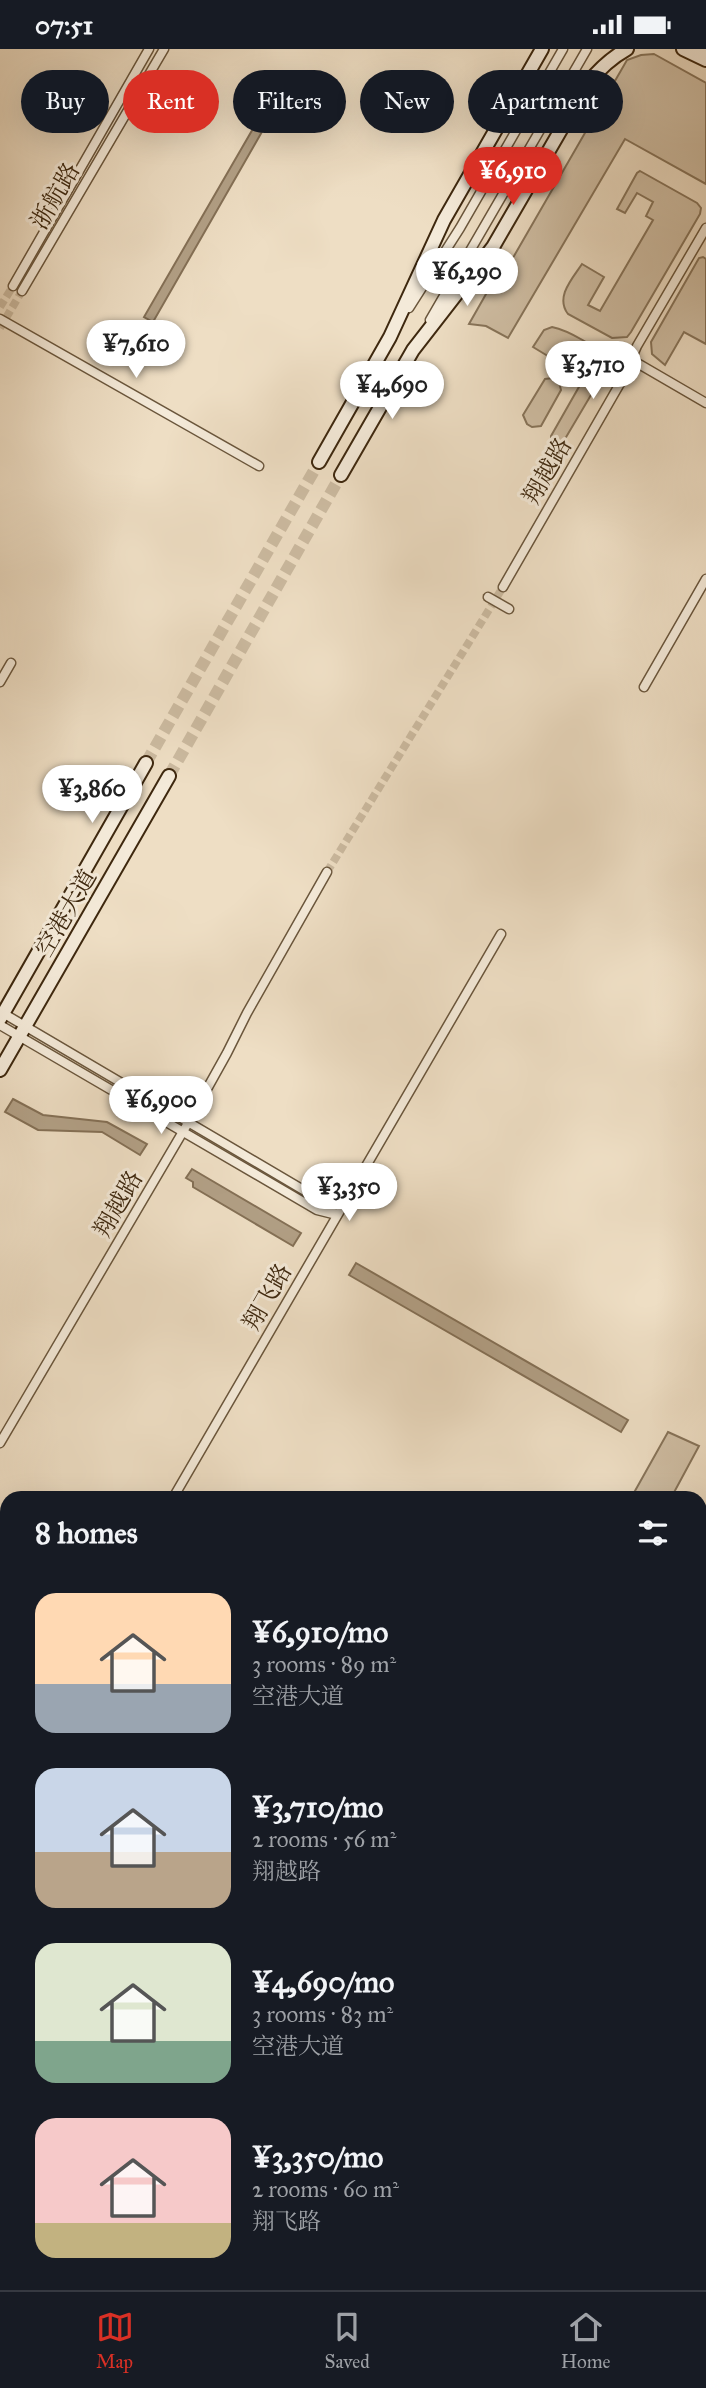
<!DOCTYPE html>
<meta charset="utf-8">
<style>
:root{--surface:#171b24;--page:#242831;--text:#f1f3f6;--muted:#9ea1a6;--line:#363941;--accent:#d93025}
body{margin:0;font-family:"IM FELL Great Primer","Noto Serif SC",serif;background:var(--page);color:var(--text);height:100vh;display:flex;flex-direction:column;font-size:26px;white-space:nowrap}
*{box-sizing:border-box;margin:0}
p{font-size:23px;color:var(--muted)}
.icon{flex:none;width:38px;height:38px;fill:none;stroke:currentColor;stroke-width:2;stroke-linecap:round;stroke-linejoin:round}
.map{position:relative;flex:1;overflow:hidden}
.drawer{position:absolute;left:0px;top:1442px;width:707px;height:800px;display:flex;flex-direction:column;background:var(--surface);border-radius:21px 21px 0 0;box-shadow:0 7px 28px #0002}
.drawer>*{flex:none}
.hud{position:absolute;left:21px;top:21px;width:665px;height:63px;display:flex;gap:14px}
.price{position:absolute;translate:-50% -60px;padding:0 16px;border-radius:24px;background:#fff;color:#222;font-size:23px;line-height:46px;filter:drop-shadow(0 2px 4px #0008)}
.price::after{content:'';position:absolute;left:50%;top:42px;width:21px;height:16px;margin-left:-10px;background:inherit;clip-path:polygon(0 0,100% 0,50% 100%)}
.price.on{background:var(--accent);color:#fff}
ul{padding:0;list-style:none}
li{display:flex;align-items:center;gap:21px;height:175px;padding:0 35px}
li span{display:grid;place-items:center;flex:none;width:196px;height:140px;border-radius:21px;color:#555}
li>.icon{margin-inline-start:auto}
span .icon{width:84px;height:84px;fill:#fffc;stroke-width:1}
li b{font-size:30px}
h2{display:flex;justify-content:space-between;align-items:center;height:84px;padding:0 35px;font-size:30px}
.tag{padding:0 24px;border-radius:32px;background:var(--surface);box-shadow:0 7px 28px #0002;font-size:24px;line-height:63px}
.tag.on{background:var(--accent);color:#fff}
.status{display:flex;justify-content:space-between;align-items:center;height:49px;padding:0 35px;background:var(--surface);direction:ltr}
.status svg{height:19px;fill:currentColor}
.tab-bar{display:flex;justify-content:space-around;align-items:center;height:98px;border-top:2px solid var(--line);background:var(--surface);font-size:19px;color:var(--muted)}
.tab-bar a{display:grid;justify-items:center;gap:4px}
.tab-bar .on{color:var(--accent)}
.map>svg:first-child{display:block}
</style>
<div class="status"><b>07:51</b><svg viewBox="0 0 49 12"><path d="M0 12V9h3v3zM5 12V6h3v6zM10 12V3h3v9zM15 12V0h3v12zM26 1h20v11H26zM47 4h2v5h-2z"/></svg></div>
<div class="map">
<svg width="706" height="2241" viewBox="0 0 706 2241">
<rect width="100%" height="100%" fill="#eedec4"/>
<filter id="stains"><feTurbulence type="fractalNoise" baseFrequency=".00286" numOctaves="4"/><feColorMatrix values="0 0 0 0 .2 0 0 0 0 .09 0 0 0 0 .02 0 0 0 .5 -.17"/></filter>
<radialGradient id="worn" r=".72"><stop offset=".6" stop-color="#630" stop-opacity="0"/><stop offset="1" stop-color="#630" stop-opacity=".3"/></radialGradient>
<g fill="#d0bfa5" stroke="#87745a" stroke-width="2">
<path d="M654,5L706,34V135L625,90L508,289L486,277L469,275L494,231L498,225L501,227L514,207L627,11L641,6Z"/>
<path d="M640,122L697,154L701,159L700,165L631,283L627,288L612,289L568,265C555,248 572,230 582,215L604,228L588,256L600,262L653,171L646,167L653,153L637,144L625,164L617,160L637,124Z"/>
<path d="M703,208L706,210V295L684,283L665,316L652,305L651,293L699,209Z"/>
<path d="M552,278C567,281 601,299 608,312L607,319L562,395L559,396L551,391V387L584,329L533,298L544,281Z"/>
<path d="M553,329L559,333L561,341L541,377L532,378L527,375L523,366L545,330Z"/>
<path d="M668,1383L699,1397L671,1449H631Z"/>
<path d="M706,1554V2214L700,2225V1563Z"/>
</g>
<g fill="#b2a086" stroke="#847056" stroke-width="2">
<path d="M311,51L322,58L321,60C304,68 282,64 267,74L153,273L144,268L258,71C275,53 291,61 311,51Z"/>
<path d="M13,1050L43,1066L107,1073L147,1095L140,1106L102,1083L38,1081L5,1063Z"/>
<path d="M192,1120L301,1184L293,1197L193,1138V1133L186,1129Z"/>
<path d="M356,1214L628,1371L621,1383L349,1226Z"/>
</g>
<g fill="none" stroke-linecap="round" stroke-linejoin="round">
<g stroke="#cbbaa0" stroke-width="8" stroke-dasharray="8 4" stroke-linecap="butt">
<path d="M0,258L13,237"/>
<path d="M0,279L22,242"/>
<path d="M327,823L503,538"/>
</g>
<g stroke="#cbbaa0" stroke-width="12" stroke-dasharray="12 6" stroke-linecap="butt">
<path d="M146,714L319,413"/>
<path d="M169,727L341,426"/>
</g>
<g stroke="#6a563c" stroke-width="11">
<g id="minor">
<path d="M701,0L706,3"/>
<path d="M13,237L149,0"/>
<path d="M22,242L164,0"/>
<path d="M409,259L460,179L563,0"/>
<path d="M0,270L259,417"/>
<path d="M430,271L587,0"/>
<path d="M632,311L706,354"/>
<path d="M503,538L622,331L637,297L706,179"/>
<path d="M488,548L509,560"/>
<path d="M0,633L11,614"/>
<path d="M644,638L706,530"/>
<path d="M1,963L322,1152L336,1166"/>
<path d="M0,976L317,1161L333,1165"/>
<path d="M0,1394L188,1074L227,1004L247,964L327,823"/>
<path d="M173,1449L501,885"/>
<path d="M0,1593L7,1597"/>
<path d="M0,2191L7,2203"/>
<path d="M27,2235L31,2241"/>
<path d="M586,2241L596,2235"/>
</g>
</g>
<g stroke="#3e280f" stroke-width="16">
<g id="secondary">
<path d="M683,0L706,11"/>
<path d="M319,413L390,288L444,171L542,0"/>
<path d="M341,426L413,301L493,198L588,34C600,19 611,9 627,0"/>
<path d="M0,970L146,714"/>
<path d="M0,1021L169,727"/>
</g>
</g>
<use href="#minor" stroke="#f4ead9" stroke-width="8"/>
<use href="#secondary" stroke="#f4ead9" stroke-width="12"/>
</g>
<g text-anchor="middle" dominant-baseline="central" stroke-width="6" stroke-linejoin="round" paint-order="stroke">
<g font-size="24" fill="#3e280f" stroke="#f4ead9">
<text transform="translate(55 147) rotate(-60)">浙航路</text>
<text transform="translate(547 422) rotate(-60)">翔越路</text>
<text transform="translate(66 864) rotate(-60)">空港大道</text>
<text transform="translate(118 1155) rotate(-60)">翔越路</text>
<text transform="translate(267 1248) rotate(-60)">翔飞路</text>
</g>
</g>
<rect width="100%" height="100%" filter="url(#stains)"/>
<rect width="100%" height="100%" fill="url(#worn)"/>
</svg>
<b class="price on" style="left:513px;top:158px">¥6,910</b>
<b class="price" style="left:467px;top:259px">¥6,290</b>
<b class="price" style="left:136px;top:331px">¥7,610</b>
<b class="price" style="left:593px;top:352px">¥3,710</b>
<b class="price" style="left:392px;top:372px">¥4,690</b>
<b class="price" style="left:92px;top:776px">¥3,860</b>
<b class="price" style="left:161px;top:1087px">¥6,900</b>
<b class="price" style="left:349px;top:1174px">¥3,350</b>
<div class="hud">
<a class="tag">Buy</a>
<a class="tag on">Rent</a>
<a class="tag">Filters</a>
<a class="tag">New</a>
<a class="tag">Apartment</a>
</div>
<section class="drawer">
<h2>8 homes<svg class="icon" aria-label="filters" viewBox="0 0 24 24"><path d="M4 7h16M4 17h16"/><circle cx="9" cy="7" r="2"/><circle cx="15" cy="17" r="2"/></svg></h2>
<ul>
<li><span style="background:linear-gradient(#ffd9b3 65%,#9aa5b1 0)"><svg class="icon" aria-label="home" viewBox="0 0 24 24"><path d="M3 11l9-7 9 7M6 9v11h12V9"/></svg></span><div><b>¥6,910/mo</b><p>3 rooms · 89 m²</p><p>空港大道</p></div></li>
<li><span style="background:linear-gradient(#c9d6e8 60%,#b9a48a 0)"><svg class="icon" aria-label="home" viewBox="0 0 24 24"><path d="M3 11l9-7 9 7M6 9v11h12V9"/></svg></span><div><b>¥3,710/mo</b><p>2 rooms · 56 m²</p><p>翔越路</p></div></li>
<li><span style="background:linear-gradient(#dfe7d0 70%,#7fa58c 0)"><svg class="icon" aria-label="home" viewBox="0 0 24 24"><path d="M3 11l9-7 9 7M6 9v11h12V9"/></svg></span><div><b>¥4,690/mo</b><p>3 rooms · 83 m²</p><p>空港大道</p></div></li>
<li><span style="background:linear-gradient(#f6c9c9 75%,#c2b280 0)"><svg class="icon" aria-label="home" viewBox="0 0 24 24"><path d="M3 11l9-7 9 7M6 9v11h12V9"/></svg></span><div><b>¥3,350/mo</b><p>2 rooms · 60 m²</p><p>翔飞路</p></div></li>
</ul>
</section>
</div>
<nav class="tab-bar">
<a class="on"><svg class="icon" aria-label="map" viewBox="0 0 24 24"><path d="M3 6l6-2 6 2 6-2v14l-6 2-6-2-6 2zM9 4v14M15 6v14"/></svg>Map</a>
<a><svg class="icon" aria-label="saved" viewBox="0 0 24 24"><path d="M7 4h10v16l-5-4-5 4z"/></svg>Saved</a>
<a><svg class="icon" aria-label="home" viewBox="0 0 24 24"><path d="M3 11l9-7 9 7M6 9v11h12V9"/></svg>Home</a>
</nav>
